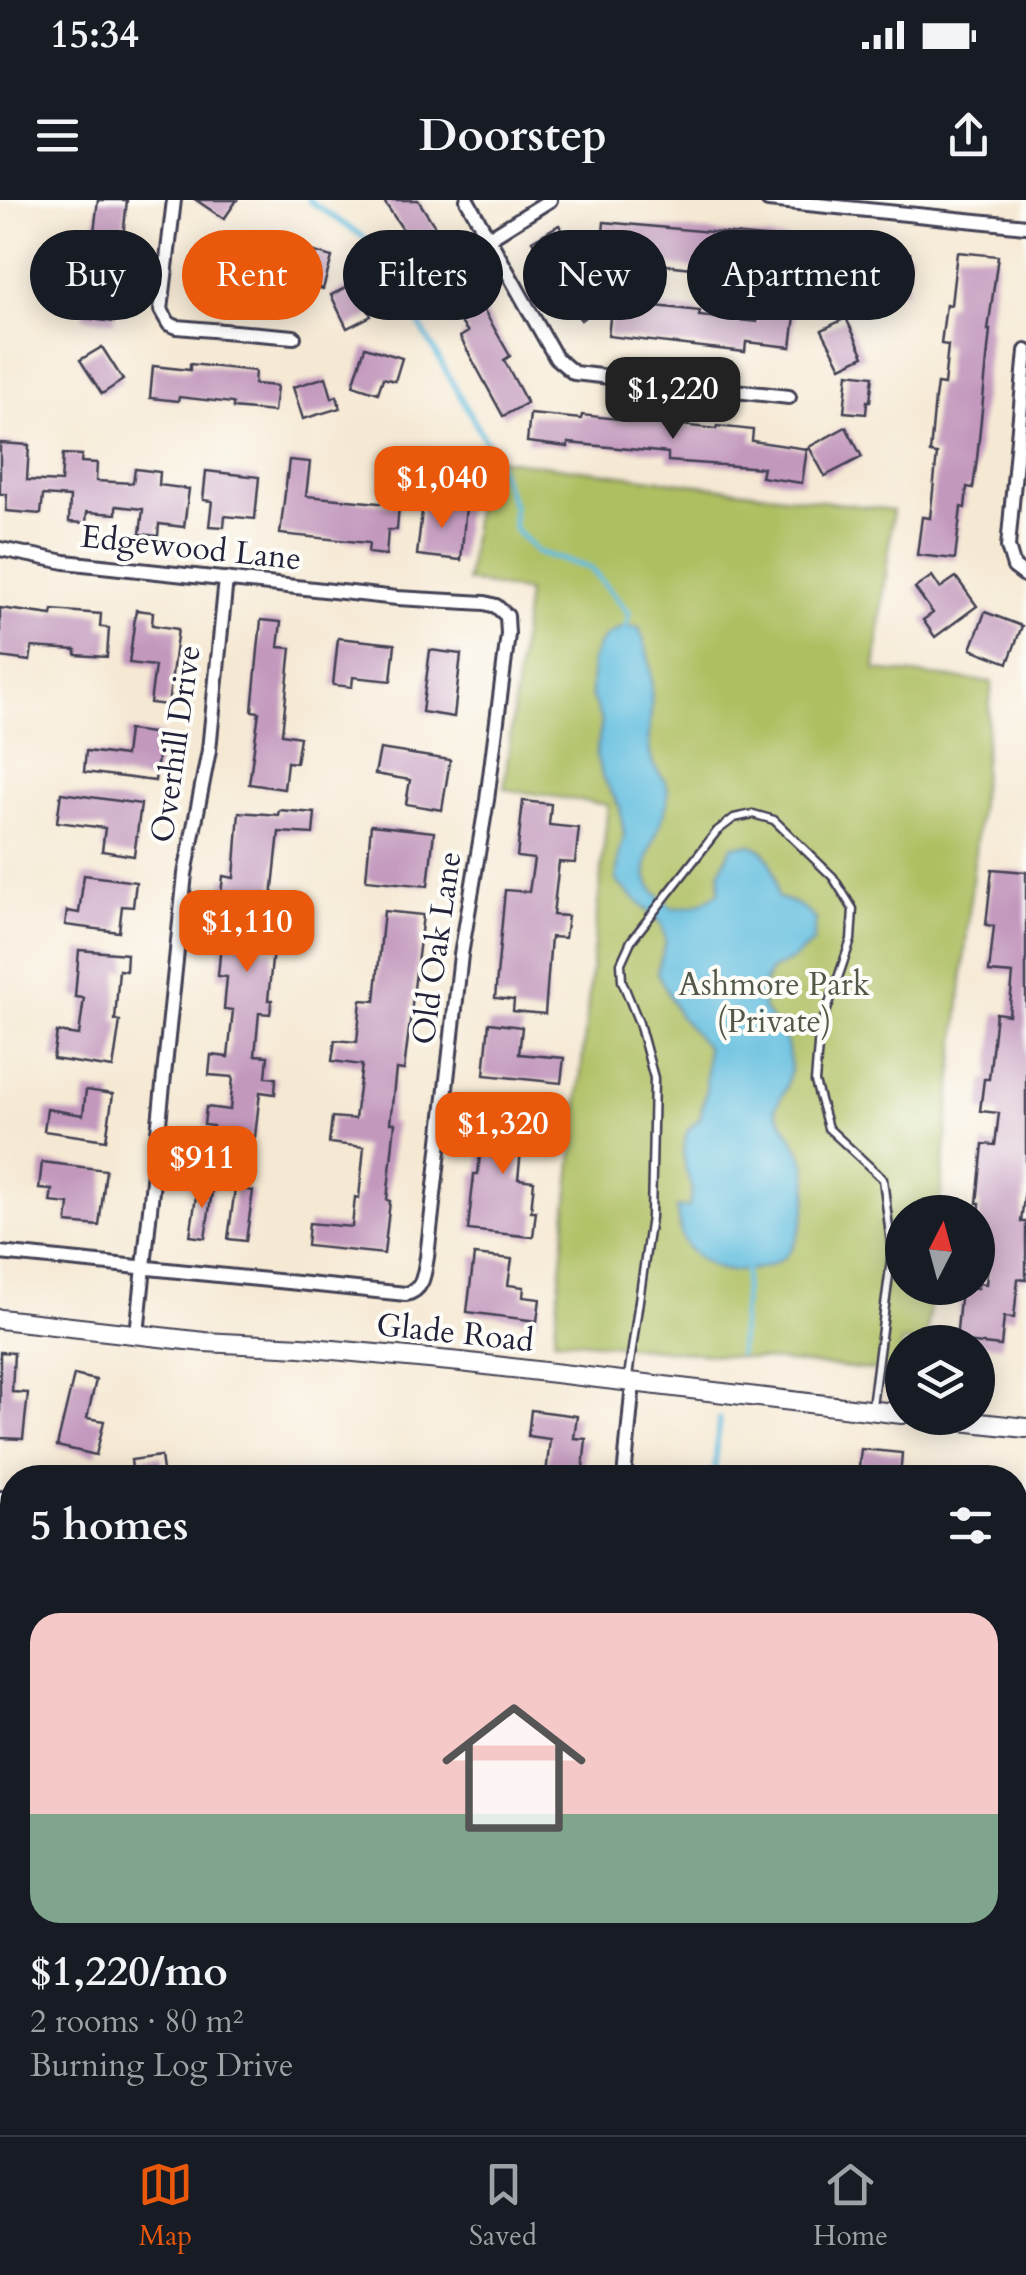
<!DOCTYPE html>
<meta charset="utf-8">
<style>
:root{--surface:#171b24;--page:#242831;--text:#f1f3f6;--muted:#9ea1a6;--line:#363941;--accent:#ea580c}
body{margin:0;font-family:Cardo,serif;background:var(--page);color:var(--text);height:100vh;display:flex;flex-direction:column;font-size:38px;white-space:nowrap}
*{box-sizing:border-box;margin:0}
p{font-size:32px;color:var(--muted)}
.icon{flex:none;width:55px;height:55px;fill:none;stroke:currentColor;stroke-width:2;stroke-linecap:round;stroke-linejoin:round}
.map{position:relative;flex:1;overflow:hidden}
.details{position:absolute;left:0px;top:1265px;width:1028px;height:670px;display:flex;flex-direction:column;background:var(--surface);border-radius:40px 40px 0 0;box-shadow:0 5px 25px #0003}
.details>*{flex:none}
.top-card{position:absolute;left:30px;top:30px;width:968px;height:90px;display:flex;gap:20px}
.needle{width:65px;rotate:6deg}
.buttons{position:absolute;left:885px;top:995px;display:grid;gap:20px}
.buttons a{display:grid;place-items:center;width:110px;height:110px;border-radius:50%;background:var(--surface);box-shadow:0 5px 25px #0003;font-size:50px}
.price{position:absolute;translate:-50% -85px;padding:0 22px;border-radius:20px;background:var(--accent);color:#fff;font-size:32px;line-height:65px;filter:drop-shadow(0 2px 5px #0008)}
.price::after{content:'';position:absolute;left:50%;top:60px;width:30px;height:22px;margin-left:-15px;background:inherit;clip-path:polygon(0 0,100% 0,50% 100%)}
.price.active{background:#222;color:#fff}
ul{padding:0;list-style:none}
li{display:grid;align-content:center;gap:20px;height:530px;padding:0 30px}
li span{display:grid;place-items:center;height:310px;border-radius:30px;color:#555}
li>.icon{margin-inline-start:auto}
span .icon{width:180px;height:180px;fill:#fffc;stroke-width:1}
li b{font-size:42px}
h2{display:flex;justify-content:space-between;align-items:center;height:120px;padding:0 30px;font-size:42px}
.pill{padding:0 35px;border-radius:45px;background:var(--surface);box-shadow:0 5px 25px #0003;font-size:35px;line-height:90px}
.pill.active{background:var(--accent);color:#fff}
.status{display:flex;justify-content:space-between;align-items:center;height:70px;padding:0 50px;background:var(--surface);direction:ltr}
.status svg{height:28px;fill:currentColor}
header{display:flex;justify-content:space-between;align-items:center;height:130px;padding:0 30px;background:var(--surface);font-size:45px;font-weight:800}
.menu{display:flex;justify-content:space-around;align-items:center;height:140px;border-top:2px solid var(--line);background:var(--surface);font-size:28px;color:var(--muted)}
.menu a{display:grid;justify-items:center;gap:5px}
.menu .active{color:var(--accent)}
.map>svg:first-child{display:block}
</style>
<div class="status"><b>15:34</b><svg viewBox="0 0 49 12"><path d="M0 12V9h3v3zM5 12V6h3v6zM10 12V3h3v9zM15 12V0h3v12zM26 1h20v11H26zM47 4h2v5h-2z"/></svg></div>
<header><svg class="icon" aria-label="menu" viewBox="0 0 24 24"><path d="M4 6h16M4 12h16M4 18h16"/></svg>Doorstep<svg class="icon" aria-label="share" viewBox="0 0 24 24"><path d="M12 15V3M7 8l5-5 5 5M5 13v7h14v-7"/></svg></header>
<div class="map">
<svg width="1026" height="1935" viewBox="0 0 1026 1935">
<rect width="100%" height="100%" fill="#fdfcf7"/>
<filter id="ink" filterUnits="userSpaceOnUse"><feTurbulence type="fractalNoise" baseFrequency=".01" numOctaves="2"/><feDisplacementMap in="SourceGraphic" scale="20" xChannelSelector="R" yChannelSelector="G"/><feConvolveMatrix kernelMatrix="1 2 1 2 8 2 1 2 1" color-interpolation-filters="sRGB"/></filter>
<filter id="wash" filterUnits="userSpaceOnUse"><feTurbulence type="fractalNoise" baseFrequency=".0048" numOctaves="4" result="noise"/><feDisplacementMap in="SourceGraphic" scale="40" xChannelSelector="R" yChannelSelector="G"/><feGaussianBlur stdDeviation="2.25" result="paint"/><feColorMatrix in="noise" values="0 0 0 0 0 0 0 0 0 0 0 0 0 0 0 0 0 1.4 0 .05"/><feComposite in="paint" operator="in"/></filter>
<g filter="url(#wash)">
<rect width="100%" height="100%" fill="#f6e9d4"/>
<g fill="#aebf62" stroke="#68704e" stroke-width="2.5">
<path d="M481,257L893,310L875,470L992,482L939,1012H902V1088H932L926,1142H902V1173L554,1139L608,605L504,589L527,392L467,381Z"/>
<path d="M708,1922L844,1923L846,1935H707Z"/>
</g>
<path fill="#61bddf" stroke="#42708d" stroke-width="2.5" d="M623,427L639,428C651,455 653,481 651,511C651,521 648,532 649,542C649,548 651,558 653,564C658,574 667,579 668,591C669,623 635,658 650,686C655,694 665,701 672,708C691,708 704,704 719,692L720,671L732,646C738,646 744,644 750,645C773,649 776,678 777,697L797,704L816,719L813,743L793,759L770,771L764,784L763,807L787,843L791,868L786,888L775,909C783,925 800,947 805,963C812,989 805,1029 789,1052C777,1068 743,1073 724,1070C712,1068 693,1056 686,1045C679,1036 679,1019 676,1008L689,1007L692,989L686,971L683,952L687,931L700,918L706,891L707,848L679,815L657,772L666,742L662,724L616,681L619,655L624,636L620,608L602,575L596,555L602,522L591,495L592,461L598,446L606,436Z"/>
<g fill="none" stroke-linecap="round" stroke-linejoin="round">
<g stroke="#61bddf" stroke-width="5">
<path d="M308,0L374,44L494,256L513,305L514,328L537,352L590,368L629,413L625,433"/>
<path d="M739,1154L746,1066"/>
<path d="M714,1278L719,1219"/>
<path d="M768,1935L773,1922"/>
</g>
</g>
<g id="blocks">
<g fill="#c298bd">
<path d="M98,0H127L114,122L83,118Z"/>
<path d="M196,0H237L224,19Z"/>
<path d="M383,0H418L436,28L434,29L460,72L457,74L485,112L510,156L504,160L527,203L503,216L460,137L468,132L441,96L443,94L416,49Z"/>
<path d="M604,22L839,44L836,73L803,69L802,80L786,79L787,74L732,69V73L601,57Z"/>
<path d="M559,25L585,69L588,67L611,97L581,120L558,90L565,84L547,53L541,56L532,41Z"/>
<path d="M298,47L332,57L323,89L280,77L279,84L234,79L233,87L197,84L201,49L246,53V48L297,53Z"/>
<path d="M874,49L910,53L906,91L882,88L883,81L871,80Z"/>
<path d="M957,52L998,56L988,130H990L977,259L973,288L967,287L965,308L961,307L955,359L917,355L922,317L930,318L937,254L930,253L935,198L937,184L944,185L948,145L941,144L946,104L951,105Z"/>
<path d="M355,83L371,116L347,128L331,95Z"/>
<path d="M612,101L700,111L699,116L757,122L758,112L795,116L791,147L746,142L745,152L608,136Z"/>
<path d="M846,118L864,156L841,167L822,130Z"/>
<path d="M102,147L123,180L102,194L80,160Z"/>
<path d="M365,147L402,158L395,181L383,178L378,193L353,185Z"/>
<path d="M190,164L255,171L254,184L277,186L274,212L233,208V203L179,197L178,201L150,198L153,166L190,170Z"/>
<path d="M848,173L873,176L870,201H867L866,214L844,212Z"/>
<path d="M326,177L332,198L337,196L340,208L303,219L293,187Z"/>
<path d="M530,214L581,219L582,215L627,220L628,216L663,219V223L716,229L717,226L753,230L752,241L807,249L802,283L761,277L763,268L668,261V253L568,243V247L527,242Z"/>
<path d="M846,227L862,257L825,276L809,247Z"/>
<path d="M0,243L29,245L27,280L61,282L63,254L82,255L81,262L97,263L96,281L133,283L135,269L160,272L159,285L189,289L184,327L159,324L158,336L140,334L143,309L116,306V314L87,312L86,323L69,322L70,297L43,295L41,314L6,311L7,294H0Z"/>
<path d="M289,260L310,262L306,296L399,305L397,330H388L386,355L368,353L369,343L280,334Z"/>
<path d="M206,271L259,277L255,319L225,316L224,327L209,326L212,301L203,300Z"/>
<path d="M423,302L466,306L461,360L417,355Z"/>
<path d="M932,376L940,388L956,377L977,406L935,437L923,420L933,413L915,388Z"/>
<path d="M0,408L52,415L53,410L101,414L100,427L109,428L107,457L76,455V450L32,447L30,461L0,457Z"/>
<path d="M136,410L153,412L152,425L178,429L168,505L150,503L155,466L129,463Z"/>
<path d="M985,412L1022,426L1008,463L971,449Z"/>
<path d="M261,420L281,422L278,447L291,448L282,534L300,537L296,563L287,562L284,589L249,584L259,512L252,511Z"/>
<path d="M338,438L395,444L391,481L353,477L352,487L333,485Z"/>
<path d="M430,450L461,454L454,517L422,512Z"/>
<path d="M128,530L161,534L155,581L84,572L86,551L125,556Z"/>
<path d="M380,549L450,560L442,610L406,604L410,580L375,574Z"/>
<path d="M61,593L141,604L134,656L102,651L105,628L57,622Z"/>
<path d="M523,601L551,604L549,625L579,628L575,663L559,662L553,715L568,716L565,738L551,737L545,814L513,811L514,800L495,798L505,690L529,692L534,659L517,657Z"/>
<path d="M279,610L315,613L313,634L279,632L271,706H267L262,749L273,750L268,800H272L270,814L259,813L255,855L268,856L266,877L276,878L275,894L260,892L255,937L242,936L239,966L209,961L213,926L204,925L206,907L230,910L233,877L209,875L211,855L228,857L233,810L224,809L227,777L218,776L222,733L217,732L223,676L234,678L239,612L278,615Z"/>
<path d="M371,625L434,632L428,686L366,680Z"/>
<path d="M992,669L1026,672V981L1021,1022H1026V1080L1018,1079L1014,1118L1004,1117L1001,1146L956,1141L961,1088H978V1083L986,1084L989,1052L978,1051L980,1003H977L983,944L995,945L999,913L980,911L984,879H989L996,813L1009,815L1013,774L989,772L994,726L986,725Z"/>
<path d="M84,675L136,682L133,707L122,706L119,732L65,725L67,711L79,713Z"/>
<path d="M384,711L423,715L404,870L396,869L390,923H395L387,1000L390,1001L384,1054L307,1046L309,1023L352,1027L355,997L359,998L364,947L329,943L332,917L355,919L362,865L332,861L335,840L357,842L361,800L375,801Z"/>
<path d="M79,750L127,754L126,771L119,770L115,820L120,821L113,868L53,859L57,832L79,835L84,798L75,797Z"/>
<path d="M489,823L522,827L519,854L564,858L561,883L484,875Z"/>
<path d="M86,890L113,894L106,940L44,931L47,909L83,915Z"/>
<path d="M485,906L535,914L533,933L523,932L518,979L534,981L531,1011H536L533,1037L468,1030L474,974H478Z"/>
<path d="M42,962L106,970L99,1026L67,1023L69,1004L50,1002L52,990L39,989Z"/>
<path d="M198,983L213,985L205,1038L190,1036Z"/>
<path d="M235,988L253,991L246,1041L228,1039Z"/>
<path d="M474,1055L512,1059L508,1085L524,1087L523,1097L540,1099L537,1121L467,1112Z"/>
<path d="M0,1152L14,1153L12,1192L28,1193L23,1239L0,1238Z"/>
<path d="M74,1175L96,1180L87,1218L104,1221L96,1255L57,1246Z"/>
<path d="M531,1210L577,1216L574,1238L586,1239L582,1278L546,1274L550,1239L528,1236Z"/>
<path d="M861,1249L902,1253L900,1278L858,1276Z"/>
<path d="M161,1256L164,1278H133L131,1260Z"/>
<path d="M84,1922H130L129,1935H83Z"/>
<path d="M218,1922H280L279,1935H217Z"/>
</g>
</g>
</g>
<g filter="url(#ink)">
<use href="#blocks" fill-opacity="0" stroke="#424052" stroke-width="2.5"/>
<g fill="none" stroke-linecap="round" stroke-linejoin="round">
<g stroke="#424052" stroke-width="11">
<path id="lane" d="M628,1177L651,1017L654,878L639,823L622,781L621,763L631,741L717,631L734,618L753,614L774,620L833,677L853,709L851,740L819,833L815,882L828,928L883,979L892,1052L872,1206"/>
</g>
<g stroke="#424052" stroke-width="18">
<g id="street">
<path d="M174,0L161,110L169,124L177,127L294,137"/>
<path d="M467,0L556,158L574,173L789,197"/>
<path d="M768,0L1026,26"/>
<path d="M489,38L550,0"/>
<path d="M1026,151L1008,347L1014,367L1026,376"/>
<path d="M0,349L65,362L397,398L485,403L496,406L507,416L508,434L487,600L461,755L427,1057C424,1073 424,1090 406,1094L0,1053"/>
<path d="M137,1134L185,674L209,550L226,379"/>
<path d="M624,1278L633,1183"/>
<path d="M0,1298L12,1299"/>
<path d="M1015,1381L1026,1382"/>
<path d="M0,1567L12,1569"/>
<path d="M1015,1644L1026,1645"/>
<path d="M988,1922L1002,1935"/>
<path d="M182,1935L184,1922"/>
<path d="M575,1935L577,1922"/>
</g>
</g>
<g stroke="#424052" stroke-width="22">
<g id="secondary">
<path d="M0,1119L204,1142L301,1147L461,1162L902,1214"/>
<path d="M933,1218L1026,1228"/>
</g>
</g>
<use href="#lane" stroke="#fff" stroke-width="6"/>
<use href="#street" stroke="#fff" stroke-width="12"/>
<use href="#secondary" stroke="#fff" stroke-width="18"/>
</g>
</g>
<g text-anchor="middle" dominant-baseline="central" stroke-width="8" stroke-linejoin="round" paint-order="stroke">
<g font-size="32" fill="#22223b" stroke="#fdfcf7">
<text transform="translate(191 348) rotate(6)">Edgewood Lane</text>
<text transform="translate(176 544) rotate(-82)">Overhill Drive</text>
<text transform="translate(437 748) rotate(-82)">Old Oak Lane</text>
<text transform="translate(455 1133) rotate(6)">Glade Road</text>
</g>
<g font-size="32" fill="#535949" stroke="#fdfcf7">
<text x="774" y="785">Ashmore Park<tspan x="774" dy="37">(Private)</tspan></text>
</g>
</g>
</svg>
<div class="buttons">
<a><svg class="needle" viewBox="-14 -14 28 28"><path d="M0-13l5 13h-10z" fill="#e53935"/><path d="M0 13l5-13h-10z" fill="#9ea1a6"/></svg></a>
<a><svg class="icon" aria-label="layers" viewBox="0 0 24 24"><path d="M12 4l9 5-9 5-9-5zM3 14l9 5 9-5"/></svg></a>
</div>
<b class="price active" style="left:673px;top:242px">$1,220</b>
<b class="price" style="left:442px;top:331px">$1,040</b>
<b class="price" style="left:247px;top:775px">$1,110</b>
<b class="price" style="left:503px;top:977px">$1,320</b>
<b class="price" style="left:202px;top:1011px">$911</b>
<div class="top-card">
<a class="pill">Buy</a>
<a class="pill active">Rent</a>
<a class="pill">Filters</a>
<a class="pill">New</a>
<a class="pill">Apartment</a>
</div>
<section class="details">
<h2>5 homes<svg class="icon" aria-label="filters" viewBox="0 0 24 24"><path d="M4 7h16M4 17h16"/><circle cx="9" cy="7" r="2"/><circle cx="15" cy="17" r="2"/></svg></h2>
<ul>
<li><span style="background:linear-gradient(#f6c9c9 65%,#7fa58c 0)"><svg class="icon" aria-label="home" viewBox="0 0 24 24"><path d="M3 11l9-7 9 7M6 9v11h12V9"/></svg></span><div><b>$1,220/mo</b><p>2 rooms · 80 m²</p><p>Burning Log Drive</p></div></li>
</ul>
</section>
</div>
<nav class="menu">
<a class="active"><svg class="icon" aria-label="map" viewBox="0 0 24 24"><path d="M3 6l6-2 6 2 6-2v14l-6 2-6-2-6 2zM9 4v14M15 6v14"/></svg>Map</a>
<a><svg class="icon" aria-label="saved" viewBox="0 0 24 24"><path d="M7 4h10v16l-5-4-5 4z"/></svg>Saved</a>
<a><svg class="icon" aria-label="home" viewBox="0 0 24 24"><path d="M3 11l9-7 9 7M6 9v11h12V9"/></svg>Home</a>
</nav>
